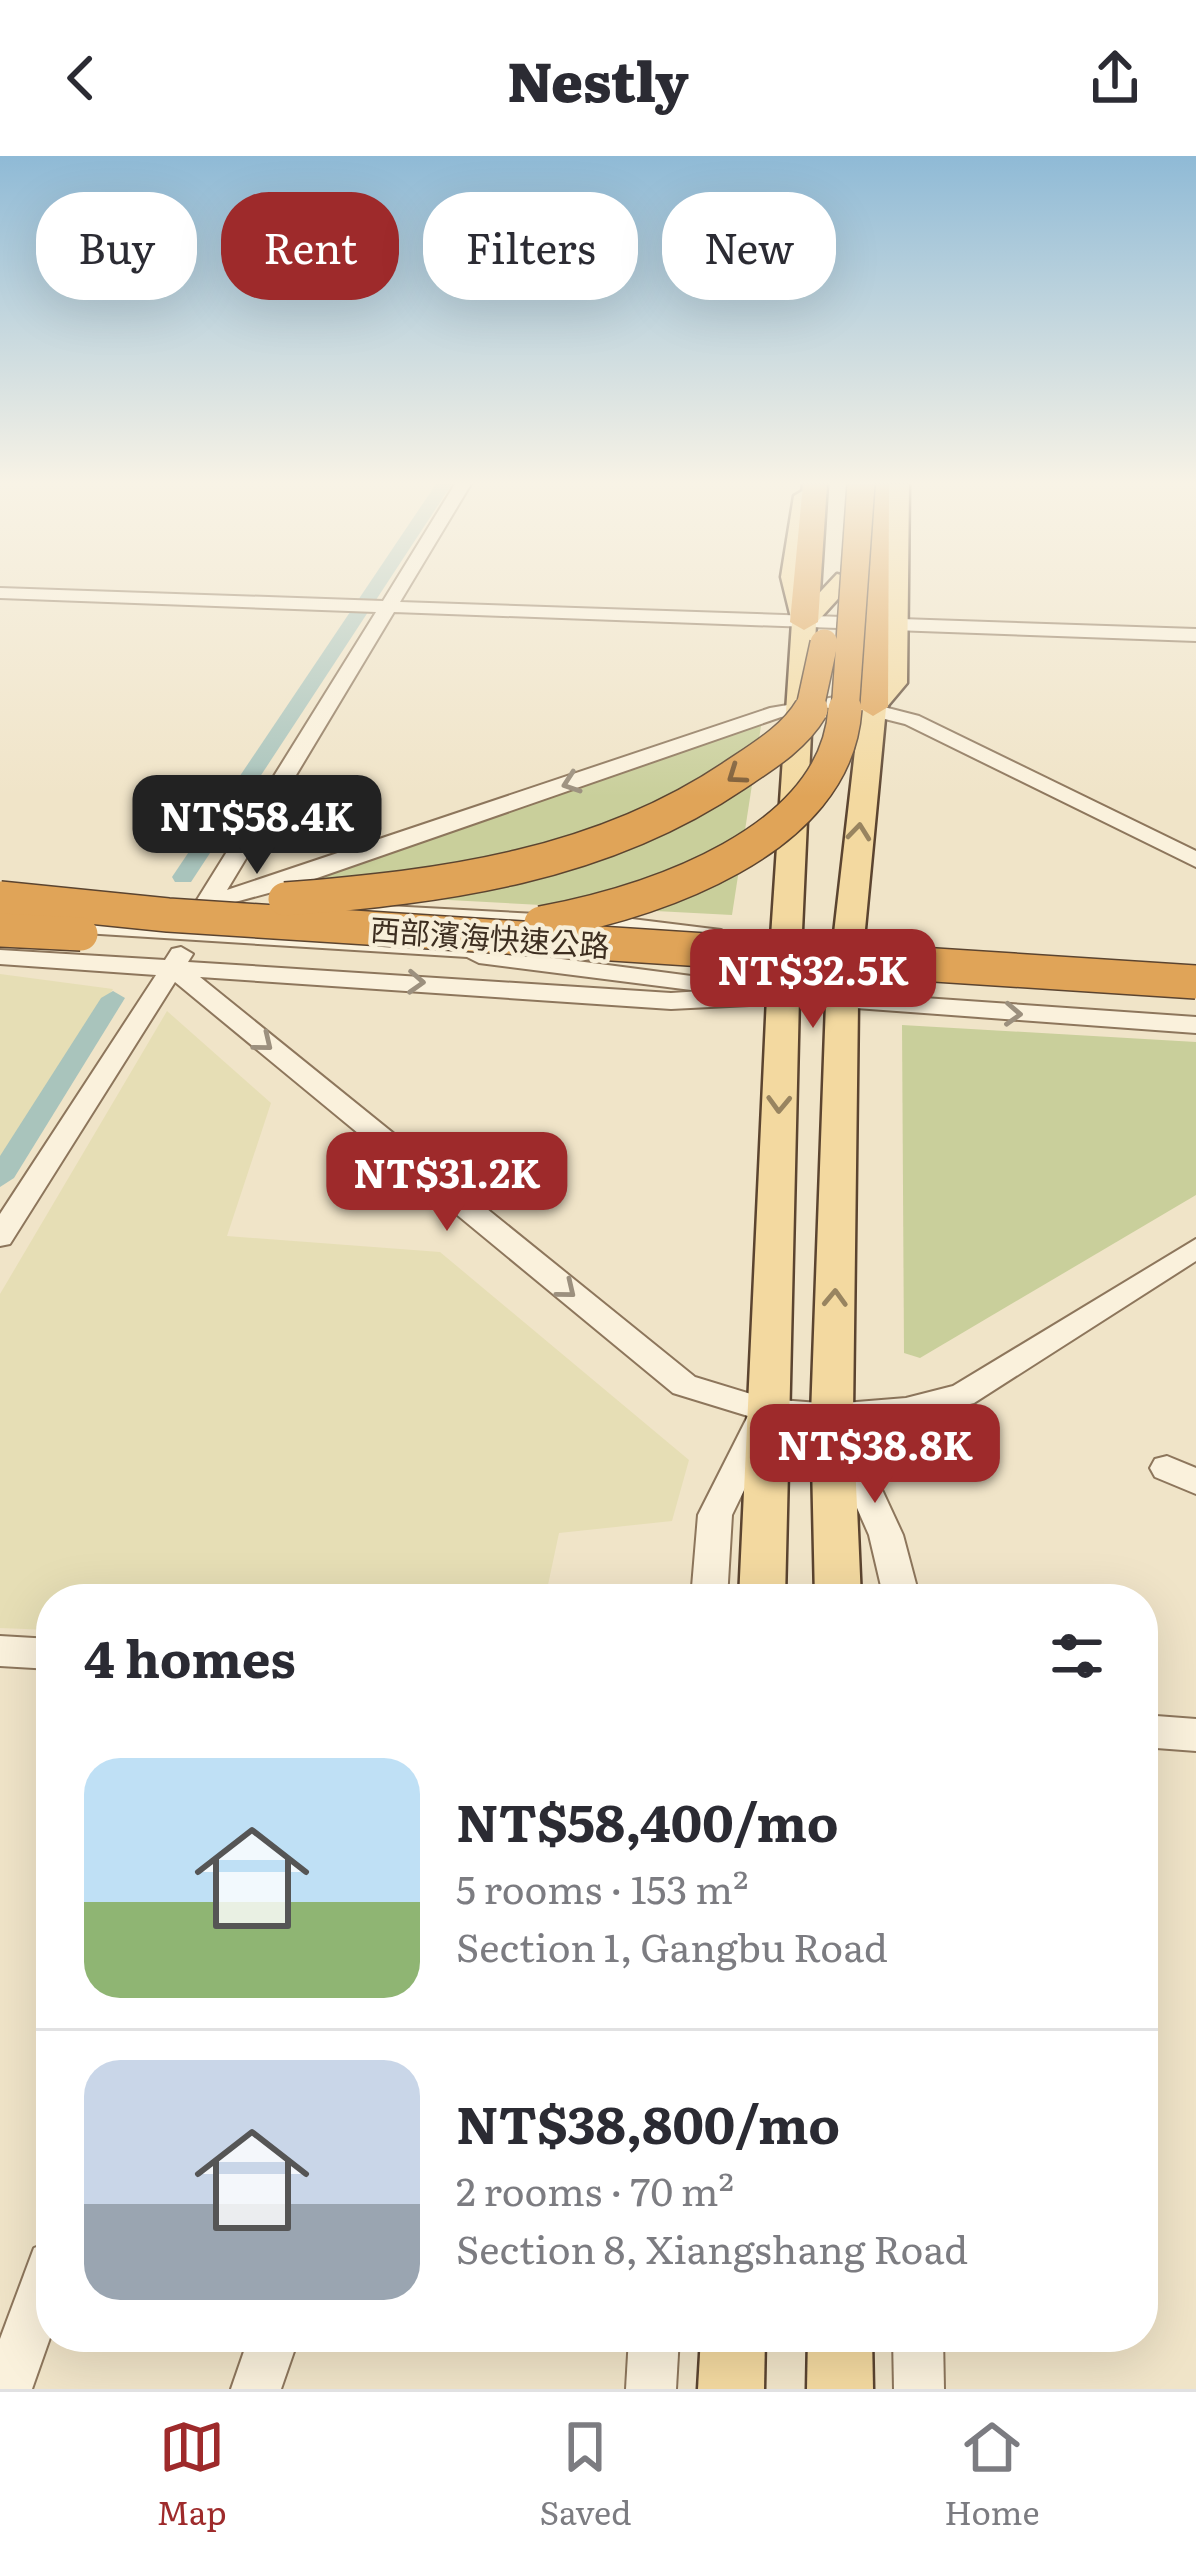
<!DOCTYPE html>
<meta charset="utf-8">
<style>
:root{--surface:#fff;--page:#f2f2f3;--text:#2b2b33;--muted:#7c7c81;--line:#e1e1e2;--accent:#9e2a2b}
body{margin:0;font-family:Literata,"Noto Sans TC",serif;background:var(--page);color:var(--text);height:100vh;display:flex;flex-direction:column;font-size:45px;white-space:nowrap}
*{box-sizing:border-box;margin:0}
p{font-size:39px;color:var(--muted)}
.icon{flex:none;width:66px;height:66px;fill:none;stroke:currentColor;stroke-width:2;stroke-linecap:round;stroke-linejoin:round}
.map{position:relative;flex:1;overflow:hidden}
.side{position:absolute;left:36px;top:1428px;width:1122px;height:768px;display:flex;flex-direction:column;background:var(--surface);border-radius:48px;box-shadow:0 12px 48px #0002}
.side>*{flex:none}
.top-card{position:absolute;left:36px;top:36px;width:1125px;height:108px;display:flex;gap:24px}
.price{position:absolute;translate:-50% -102px;padding:0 27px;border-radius:24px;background:var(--accent);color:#fff;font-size:39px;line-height:78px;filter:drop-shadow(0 3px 6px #0008)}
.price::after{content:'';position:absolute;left:50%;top:72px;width:36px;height:27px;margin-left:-18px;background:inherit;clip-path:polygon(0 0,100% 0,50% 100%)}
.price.selected{background:#222;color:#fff}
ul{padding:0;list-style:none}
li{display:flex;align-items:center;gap:36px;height:300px;padding:0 48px}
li+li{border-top:3px solid var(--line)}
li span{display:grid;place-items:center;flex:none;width:336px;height:240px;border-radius:36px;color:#555}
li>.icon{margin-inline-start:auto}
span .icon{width:144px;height:144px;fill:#fffc;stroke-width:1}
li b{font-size:51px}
h2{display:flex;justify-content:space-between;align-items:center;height:144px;padding:0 48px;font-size:51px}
.pill{padding:0 42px;border-radius:48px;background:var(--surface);box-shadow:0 12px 48px #0002;font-size:42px;line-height:108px}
.pill.selected{background:var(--accent);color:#fff}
header{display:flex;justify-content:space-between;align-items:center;height:156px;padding:0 48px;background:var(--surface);font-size:54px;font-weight:800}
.tabs{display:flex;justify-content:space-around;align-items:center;height:168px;border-top:3px solid var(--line);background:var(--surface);font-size:33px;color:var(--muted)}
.tabs a{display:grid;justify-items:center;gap:6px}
.tabs .selected{color:var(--accent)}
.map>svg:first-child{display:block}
</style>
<header><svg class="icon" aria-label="back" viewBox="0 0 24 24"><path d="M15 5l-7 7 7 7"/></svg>Nestly<svg class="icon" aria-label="share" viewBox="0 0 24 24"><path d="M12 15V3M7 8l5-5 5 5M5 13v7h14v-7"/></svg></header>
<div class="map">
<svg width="1196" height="2233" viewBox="0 0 1196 2233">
<rect width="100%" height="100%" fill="#f0e4c8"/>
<g fill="#e6deb5">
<path d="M0,818L113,833L0,1011Z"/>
<path d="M167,855L271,947L227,1080L440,1096L689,1304L672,1365L559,1377L545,1443H51V1474L0,1472V1138Z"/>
</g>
<g fill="#c9cf9b">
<path d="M750,568L761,570L732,759L279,735Z"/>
<path d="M902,869L1196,886V1039L920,1202L904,1197Z"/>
</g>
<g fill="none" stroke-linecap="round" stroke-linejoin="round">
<g fill="#a9c4bc" fill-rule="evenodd">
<path d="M436,328H452L191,726H175L172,721Z"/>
<path d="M113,835L125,842L14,1022L0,1031V1000L101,842Z"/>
</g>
<g stroke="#8d765c" stroke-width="4">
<g id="minor">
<path d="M455,328H471L400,446L1196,473V485L394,456L227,734L770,552L841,540L919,560L1196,695V711L905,568L841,552L781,561L294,730L217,751L211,760H195V747L376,456L0,442V432L383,445Z"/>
<path d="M332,747L632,763L721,774L733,781L721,788L632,777L324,759V749Z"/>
<path d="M60,763L497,788L508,796L699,821L711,828L699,835L479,807L467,801L52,775V765Z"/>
<path d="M181,791L193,798L188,806L671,837L765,831L1196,861V877L788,847L671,853L200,821L695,1221L767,1243L832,1248L906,1242L953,1230L1196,1083V1105L974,1247L906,1264L852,1269L903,1379L920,1443H884L869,1379L823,1275L826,1270L777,1266L732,1359L727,1443H691L698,1359L748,1260L673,1237L175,826L10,1088L0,1090V1058L156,819L0,808V794L165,804L172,793Z"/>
<path d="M1167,1300L1196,1312V1338L1155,1321L1150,1312L1155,1303Z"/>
<path d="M0,1480L51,1483V1513L0,1510Z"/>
<path d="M1143,1559L1196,1563V1595L1143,1591Z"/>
<path d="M51,2085V2179L32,2233H0V2183L34,2092Z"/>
<path d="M249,2181H299L281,2233H231Z"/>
<path d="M629,2181H679L676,2233H626Z"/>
<path d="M893,2181H943L944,2233H894Z"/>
</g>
</g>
<g stroke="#5b4430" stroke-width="5">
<g id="major">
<path d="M889,328H909L907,527L886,552L858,847L853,1259L861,1443H815L811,1259L826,847L860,551L882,526Z"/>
<path d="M804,334L814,340L805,404L808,449L837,418L856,423L816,467L799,841L785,1443H739L767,841L792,466L781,421L794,340Z"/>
<path d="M701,2181H765L764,2233H698Z"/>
<path d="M808,2181H872L873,2233H807Z"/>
</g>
</g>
<g stroke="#5b4430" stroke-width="5">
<g id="highway">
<path d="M803,328H827L818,466L804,474L790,466Z"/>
<path d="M865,328H889L888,551L873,560L858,551Z"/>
</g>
</g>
<use href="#minor" fill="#faf1dc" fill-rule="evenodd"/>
<use href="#major" fill="#f3d9a0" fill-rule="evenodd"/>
<use href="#highway" fill="#e0a458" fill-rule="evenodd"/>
<g stroke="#5b4430" stroke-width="30" stroke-linecap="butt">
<g id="highway-bridge-far1">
<path d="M809,556L824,487"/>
<path d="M845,556L861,328"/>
</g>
</g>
<g stroke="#5b4430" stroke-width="36" stroke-linecap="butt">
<g id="highway-bridge">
<path d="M0,742L168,759L1196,826"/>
<path d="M285,743C443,731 601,710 735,619C762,601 794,582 811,553"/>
<path d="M541,767C652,746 836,687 845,553"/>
<path d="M0,774L81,778"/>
</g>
</g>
<use href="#highway-bridge-far1" stroke="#e0a458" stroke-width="27"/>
<use href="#highway-bridge" stroke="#e0a458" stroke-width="33"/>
</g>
<defs><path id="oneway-chevron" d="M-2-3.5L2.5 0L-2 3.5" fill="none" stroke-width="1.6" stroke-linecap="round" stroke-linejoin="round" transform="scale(3)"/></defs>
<use stroke="#7e5d36" href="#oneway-chevron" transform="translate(736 619) rotate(145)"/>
<g stroke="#9c907e">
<use href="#oneway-chevron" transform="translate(571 627) rotate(161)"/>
<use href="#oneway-chevron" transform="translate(416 826) rotate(3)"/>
<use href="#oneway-chevron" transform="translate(1013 858) rotate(3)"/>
<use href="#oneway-chevron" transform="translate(264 887) rotate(39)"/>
<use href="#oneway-chevron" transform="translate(567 1134) rotate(39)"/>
</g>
<g stroke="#988460">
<use href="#oneway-chevron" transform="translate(859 676) rotate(-84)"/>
<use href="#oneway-chevron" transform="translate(779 948) rotate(92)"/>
<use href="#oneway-chevron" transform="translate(835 1142) rotate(-88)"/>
</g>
<linearGradient id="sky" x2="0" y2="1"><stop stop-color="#8fbad6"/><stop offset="0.51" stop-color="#f8f3e6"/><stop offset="1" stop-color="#f8f3e6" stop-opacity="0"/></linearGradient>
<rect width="1196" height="641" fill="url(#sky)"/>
<g text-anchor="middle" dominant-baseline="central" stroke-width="9" stroke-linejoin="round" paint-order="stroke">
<g font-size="30" fill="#3d2e20" stroke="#f7eed8">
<text transform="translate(490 780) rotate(4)">西部濱海快速公路</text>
</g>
</g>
</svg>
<b class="price selected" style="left:257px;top:721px">NT$58.4K</b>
<b class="price" style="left:813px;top:875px">NT$32.5K</b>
<b class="price" style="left:447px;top:1078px">NT$31.2K</b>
<b class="price" style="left:875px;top:1350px">NT$38.8K</b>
<div class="top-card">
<a class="pill">Buy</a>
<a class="pill selected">Rent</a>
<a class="pill">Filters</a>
<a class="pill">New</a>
</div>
<section class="side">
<h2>4 homes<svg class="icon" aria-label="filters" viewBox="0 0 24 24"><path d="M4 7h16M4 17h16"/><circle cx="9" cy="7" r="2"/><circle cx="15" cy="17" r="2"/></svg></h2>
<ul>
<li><span style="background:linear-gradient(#bfe0f5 60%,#8fb573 0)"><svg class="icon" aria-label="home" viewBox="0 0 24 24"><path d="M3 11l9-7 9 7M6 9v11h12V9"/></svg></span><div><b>NT$58,400/mo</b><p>5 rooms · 153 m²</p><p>Section 1, Gangbu Road</p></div></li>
<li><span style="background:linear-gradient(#c9d6e8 60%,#9aa5b1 0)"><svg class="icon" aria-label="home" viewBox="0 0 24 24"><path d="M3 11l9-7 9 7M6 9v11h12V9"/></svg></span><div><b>NT$38,800/mo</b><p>2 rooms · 70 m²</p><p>Section 8, Xiangshang Road</p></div></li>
</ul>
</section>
</div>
<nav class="tabs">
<a class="selected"><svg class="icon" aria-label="map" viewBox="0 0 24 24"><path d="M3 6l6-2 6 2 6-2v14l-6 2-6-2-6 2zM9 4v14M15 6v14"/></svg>Map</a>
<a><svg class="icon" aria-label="saved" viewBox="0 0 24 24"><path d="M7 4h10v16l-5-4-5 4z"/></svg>Saved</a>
<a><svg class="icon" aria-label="home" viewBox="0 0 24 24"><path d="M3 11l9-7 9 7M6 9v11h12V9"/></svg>Home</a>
</nav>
